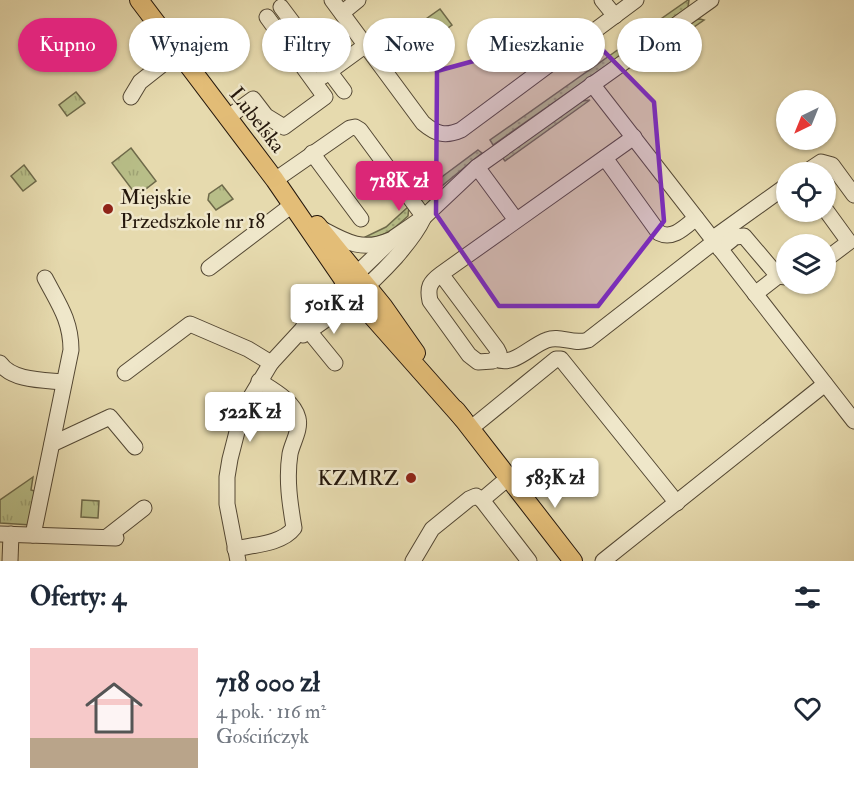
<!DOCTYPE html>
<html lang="pl">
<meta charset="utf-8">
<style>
:root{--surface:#fff;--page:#f2f2f3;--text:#1f2937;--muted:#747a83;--accent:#db2777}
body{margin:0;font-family:"IM FELL Double Pica",serif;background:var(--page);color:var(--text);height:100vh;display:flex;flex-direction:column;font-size:22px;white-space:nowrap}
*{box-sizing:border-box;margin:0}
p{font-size:20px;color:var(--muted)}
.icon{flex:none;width:33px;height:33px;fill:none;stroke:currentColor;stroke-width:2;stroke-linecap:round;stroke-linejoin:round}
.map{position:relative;height:561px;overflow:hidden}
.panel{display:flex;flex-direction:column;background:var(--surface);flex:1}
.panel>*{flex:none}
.banner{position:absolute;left:18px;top:18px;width:819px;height:54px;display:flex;gap:12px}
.needle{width:39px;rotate:223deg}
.fabs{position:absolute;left:776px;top:90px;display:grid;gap:12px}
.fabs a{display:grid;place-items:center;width:60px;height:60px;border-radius:50%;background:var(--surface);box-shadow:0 2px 4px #0004;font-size:30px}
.price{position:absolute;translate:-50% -51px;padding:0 14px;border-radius:6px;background:#fff;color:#222;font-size:20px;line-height:39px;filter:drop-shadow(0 2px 3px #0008)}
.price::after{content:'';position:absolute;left:50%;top:36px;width:18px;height:14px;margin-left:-9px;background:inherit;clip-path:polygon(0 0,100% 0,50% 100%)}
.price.active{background:var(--accent);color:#fff}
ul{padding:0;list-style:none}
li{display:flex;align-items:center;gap:18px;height:150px;padding:0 30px}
li span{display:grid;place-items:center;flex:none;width:168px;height:120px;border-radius:0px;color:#555}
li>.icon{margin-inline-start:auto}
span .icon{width:72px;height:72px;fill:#fffc;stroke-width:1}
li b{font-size:26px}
h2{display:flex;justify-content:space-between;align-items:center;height:72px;padding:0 30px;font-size:26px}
.pill{padding:0 21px;border-radius:27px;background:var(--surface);box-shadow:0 2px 4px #0004;font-size:21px;line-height:54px}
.pill.active{background:var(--accent);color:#fff}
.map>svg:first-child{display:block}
</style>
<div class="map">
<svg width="854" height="561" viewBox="0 0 854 561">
<defs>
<pattern id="grass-dots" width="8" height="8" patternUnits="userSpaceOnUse" patternTransform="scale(1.5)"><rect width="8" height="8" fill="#b8be88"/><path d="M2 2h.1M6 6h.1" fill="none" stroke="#9ea374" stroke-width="1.8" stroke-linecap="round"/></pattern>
<pattern id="park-tufts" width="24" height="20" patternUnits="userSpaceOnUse" patternTransform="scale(1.5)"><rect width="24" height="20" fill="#b8be88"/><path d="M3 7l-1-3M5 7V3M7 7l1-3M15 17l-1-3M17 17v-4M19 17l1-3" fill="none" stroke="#9ea374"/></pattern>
</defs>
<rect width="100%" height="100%" fill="#e6daae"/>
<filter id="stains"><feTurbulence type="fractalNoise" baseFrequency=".00333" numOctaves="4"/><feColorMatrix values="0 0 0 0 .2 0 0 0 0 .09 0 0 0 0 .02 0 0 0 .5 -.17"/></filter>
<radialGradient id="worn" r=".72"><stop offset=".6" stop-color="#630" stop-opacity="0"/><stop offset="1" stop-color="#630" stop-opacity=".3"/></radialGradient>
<g fill="url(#grass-dots)" stroke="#6e6a4a" stroke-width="1.5">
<path d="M688,0H689L688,7L683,11L628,49L625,44Z"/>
<path d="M700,19L704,20L678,38L675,33L694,20Z"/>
<path d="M619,49L623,54L493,145L490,140Z"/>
<path d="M590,100L505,161L501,156L582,101Z"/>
<path d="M478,150L482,153L426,199L417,200L443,176Z"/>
<path d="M409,206L408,216C392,231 384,237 362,240L365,237L386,227Z"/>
</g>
<g fill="url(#park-tufts)" stroke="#6e6a4a" stroke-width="1.5">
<path d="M440,9L452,25L438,35L426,19Z"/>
<path d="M76,92L85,103L67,116L59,105Z"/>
<path d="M131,148L156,181L137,196L112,163Z"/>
<path d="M24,165L36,181L23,191L11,176Z"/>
<path d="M222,185L233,199L216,210L208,200L209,194Z"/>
<path d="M33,477L31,490L38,492L31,525L0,523V500Z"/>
<path d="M82,500L99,501L98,518L81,517Z"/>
</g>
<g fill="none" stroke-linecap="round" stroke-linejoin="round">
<g stroke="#544834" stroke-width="17">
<g id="minor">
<path d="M332,0L423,123C436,134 445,137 461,130L636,0"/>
<path d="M602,0L615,16"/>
<path d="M281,7L344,91"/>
<path d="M342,13L358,0"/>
<path d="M182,57L207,38"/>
<path d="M322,77L366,45"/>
<path d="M592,84L854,421"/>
<path d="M131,97L140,82L178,52"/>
<path d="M227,118L253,99L266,116L284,127L325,97L267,17"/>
<path d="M312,153L361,219"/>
<path d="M605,158L659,233C673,240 685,227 696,218"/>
<path d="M477,167L516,220"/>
<path d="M806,172L821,162L832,165L854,195"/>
<path d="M275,180L350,128L355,127L360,130L424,217"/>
<path d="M825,209L849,242L825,260"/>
<path d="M322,229C346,242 363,252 390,240"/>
<path d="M712,239L786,186"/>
<path d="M720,249L735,237L744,236L778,276"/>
<path d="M209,268L292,205"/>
<path d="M441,274L497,349L499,353L493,361L478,362L469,355L430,301C427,287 430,282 441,274L634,137"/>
<path d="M755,294L778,276L786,277"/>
<path d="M304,325L335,363"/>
<path d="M303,335C339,312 368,288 396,257C406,245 416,234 423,219"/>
<path d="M496,359C514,367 530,346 547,340C560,335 573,345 588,340L714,242"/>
<path d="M0,363C12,381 44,380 64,382"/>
<path d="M125,373L190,324L248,349L271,363"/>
<path d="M470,429L556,359H561L677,503"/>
<path d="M52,444L110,417L135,447"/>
<path d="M508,478L482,500L529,561"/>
<path d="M0,534L116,538"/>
<path d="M33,535L71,350C71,320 58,303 45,278"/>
<path d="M107,537L144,508"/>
<path d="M235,549C253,545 282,544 294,528C290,504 286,479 290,454C292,443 301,430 298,418C294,401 273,390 259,381"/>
<path d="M10,561L11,534"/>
<path d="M238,561L227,504V477L230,459L240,420L247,403L271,363L330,299L395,237L424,217L477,167L711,0"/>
<path d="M413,561L432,529L469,499L476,496L482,500"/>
<path d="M603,561L825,384"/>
</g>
</g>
<g stroke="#24170c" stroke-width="20">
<g id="major">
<path d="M139,0L275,180L356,298L463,419"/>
<path d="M317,225L383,306L416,353"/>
<path d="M456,410L573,561"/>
</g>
</g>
<use href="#minor" stroke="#efe7ca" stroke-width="15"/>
<use href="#major" stroke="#e3bd77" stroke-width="18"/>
</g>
<path fill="#7b2cbf" fill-opacity="0.2" stroke="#7b2cbf" stroke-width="4.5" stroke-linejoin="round" d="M584,31L654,102L664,221L598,306H499L436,214L437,71Z"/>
<g fill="#8f2418" stroke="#efe7ca" stroke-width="2">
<circle cx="108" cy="209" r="6"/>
<circle cx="411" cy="478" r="6"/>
</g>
<g text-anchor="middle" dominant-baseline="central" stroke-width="5" stroke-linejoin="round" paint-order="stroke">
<g font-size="21" fill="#24170c" stroke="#efe7ca">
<text transform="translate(257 120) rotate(52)">Lubelska</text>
</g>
<g font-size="21" fill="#24170c" stroke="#efe7ca" text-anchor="start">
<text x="120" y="197">Miejskie<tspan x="120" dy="24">Przedszkole nr 18</tspan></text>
<text x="399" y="478" text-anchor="end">KZMRZ</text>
</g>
</g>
<rect width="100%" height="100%" filter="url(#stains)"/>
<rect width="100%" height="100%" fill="url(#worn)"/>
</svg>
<div class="fabs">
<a><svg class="needle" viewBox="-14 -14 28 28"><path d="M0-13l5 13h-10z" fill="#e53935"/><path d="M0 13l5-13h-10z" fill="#747a83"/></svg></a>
<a><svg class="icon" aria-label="locate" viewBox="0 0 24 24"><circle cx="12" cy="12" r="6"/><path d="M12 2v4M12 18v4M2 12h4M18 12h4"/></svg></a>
<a><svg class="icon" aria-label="layers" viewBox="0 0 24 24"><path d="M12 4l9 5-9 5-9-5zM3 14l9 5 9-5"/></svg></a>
</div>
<b class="price active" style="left:399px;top:212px">718K zł</b>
<b class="price" style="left:334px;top:335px">501K zł</b>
<b class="price" style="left:250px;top:443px">522K zł</b>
<b class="price" style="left:555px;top:509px">583K zł</b>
<div class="banner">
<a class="pill active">Kupno</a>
<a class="pill">Wynajem</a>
<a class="pill">Filtry</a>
<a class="pill">Nowe</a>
<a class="pill">Mieszkanie</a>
<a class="pill">Dom</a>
</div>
</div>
<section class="panel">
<h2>Oferty: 4<svg class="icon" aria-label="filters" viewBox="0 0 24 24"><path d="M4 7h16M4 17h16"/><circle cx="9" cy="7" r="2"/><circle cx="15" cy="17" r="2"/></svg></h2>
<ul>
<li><span style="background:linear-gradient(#f6c9c9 75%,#b9a48a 0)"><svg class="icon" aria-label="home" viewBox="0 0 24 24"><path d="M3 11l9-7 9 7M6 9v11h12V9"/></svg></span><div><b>718 000 zł</b><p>4 pok. · 116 m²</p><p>Gościńczyk</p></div><svg class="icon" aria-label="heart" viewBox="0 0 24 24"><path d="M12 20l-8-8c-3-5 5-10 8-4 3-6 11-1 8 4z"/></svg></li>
</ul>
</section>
